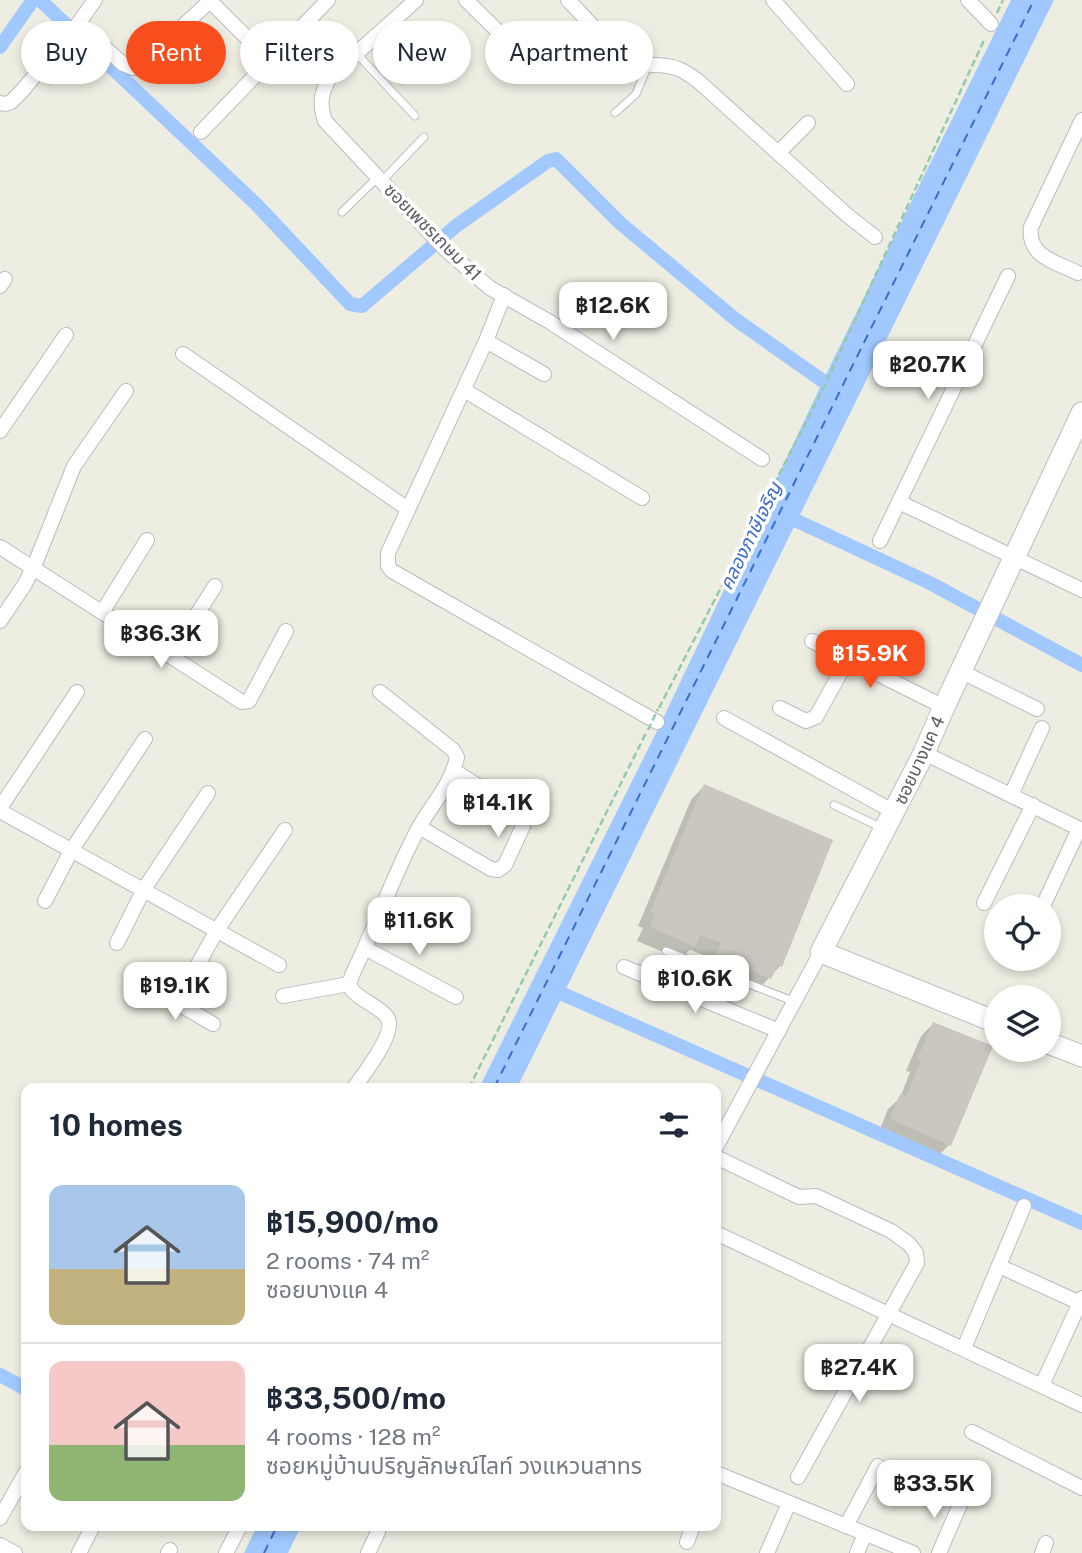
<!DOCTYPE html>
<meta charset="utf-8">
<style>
:root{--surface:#fff;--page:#f6f6f7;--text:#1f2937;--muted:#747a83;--line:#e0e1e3;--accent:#f84e1e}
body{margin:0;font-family:"Public Sans","Noto Sans Thai",sans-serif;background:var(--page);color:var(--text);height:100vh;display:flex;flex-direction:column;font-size:26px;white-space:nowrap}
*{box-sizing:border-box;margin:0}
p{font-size:23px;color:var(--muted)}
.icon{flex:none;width:38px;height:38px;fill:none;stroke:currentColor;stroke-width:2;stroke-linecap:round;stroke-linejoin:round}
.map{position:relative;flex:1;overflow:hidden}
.side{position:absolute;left:21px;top:1083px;width:700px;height:448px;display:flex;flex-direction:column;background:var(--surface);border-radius:14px;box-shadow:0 4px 10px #0003}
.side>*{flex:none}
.guide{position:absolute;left:21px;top:21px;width:700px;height:63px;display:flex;gap:14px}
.buttons{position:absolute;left:984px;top:894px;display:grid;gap:14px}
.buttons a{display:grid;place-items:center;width:77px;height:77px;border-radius:50%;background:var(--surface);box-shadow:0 4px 10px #0003;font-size:35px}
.price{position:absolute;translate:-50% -60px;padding:0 16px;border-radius:14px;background:#fff;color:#222;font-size:23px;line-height:46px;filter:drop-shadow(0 2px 4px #0008)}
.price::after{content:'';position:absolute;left:50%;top:42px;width:21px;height:16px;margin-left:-10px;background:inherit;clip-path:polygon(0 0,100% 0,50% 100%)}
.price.current{background:var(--accent);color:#fff}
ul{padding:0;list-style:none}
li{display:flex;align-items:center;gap:21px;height:175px;padding:0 28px}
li+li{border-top:2px solid var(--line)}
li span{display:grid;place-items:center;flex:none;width:196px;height:140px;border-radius:14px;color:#555}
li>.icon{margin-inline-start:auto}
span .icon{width:84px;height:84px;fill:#fffc;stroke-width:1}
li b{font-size:30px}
h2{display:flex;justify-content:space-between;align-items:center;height:84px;padding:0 28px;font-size:30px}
.tag{padding:0 24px;border-radius:32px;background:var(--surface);box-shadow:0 4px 10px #0003;font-size:24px;line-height:63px}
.tag.current{background:var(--accent);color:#fff}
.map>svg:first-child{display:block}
</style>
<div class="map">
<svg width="1082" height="1553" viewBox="0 0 1082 1553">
<rect width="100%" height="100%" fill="#eeede2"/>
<g fill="#a1c9ff">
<path d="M1011,0H1054L517,1088H479L658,729L834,358Z"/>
<path d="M257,1526H301L288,1553H244Z"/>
</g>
<g fill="#0003">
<path d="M704,786L831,841L780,966L756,992L704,969L709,957L690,950L680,959L637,941L643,928L638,926L691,800Z"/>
<path d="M933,1024L949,1145L937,1157L879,1132L888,1109L900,1098L910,1072L906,1071L921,1036Z"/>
</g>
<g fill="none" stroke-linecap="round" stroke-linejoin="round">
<g stroke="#a1c9ff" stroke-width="14">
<path d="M40,0L257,205L350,304L362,306L456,226L548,161L556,159L620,223L735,319L837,391"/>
<path d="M0,47L33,0"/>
<path d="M782,514L930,583L1082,665"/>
<path d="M549,988L1082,1223"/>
<path d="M0,1375L26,1389"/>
</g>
<g stroke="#396ccd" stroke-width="2" stroke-dasharray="9 7" stroke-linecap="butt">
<path d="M494,1088L1034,0"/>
<path d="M264,1553L277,1526"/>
</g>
</g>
<g fill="#c9c7bf">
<path d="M704,784L833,840L782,967L778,965L771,979L716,956L721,943L700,935L695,947L650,927L655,914L650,912Z"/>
<path d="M933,1022L993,1046L951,1146L890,1119L900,1094L906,1097L921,1060L917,1059Z"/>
</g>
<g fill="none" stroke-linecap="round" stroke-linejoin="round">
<g stroke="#babbc2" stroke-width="9">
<g id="lane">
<path d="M357,54L415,116"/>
<path d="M615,113L636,94L648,65"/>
<path d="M382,181L424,137"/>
<path d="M342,212L378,177"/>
<path d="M834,805L884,829"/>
<path d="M666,951L795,1002"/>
</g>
</g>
<g stroke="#babbc2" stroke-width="16">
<g id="street">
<path d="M416,0L330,77C321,93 319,103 325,121L446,250L490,288L550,322L762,459"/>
<path d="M466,0L528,61"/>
<path d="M568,0C587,19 615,55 639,63C649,66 658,64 667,66C679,67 688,74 697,80L847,215L875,237"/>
<path d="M773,0L847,84"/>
<path d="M968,0L991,24"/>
<path d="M210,1L270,61"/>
<path d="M78,24L123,64L133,68H138L211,0"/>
<path d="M0,103L5,104L11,102L22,91L78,24L95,0"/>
<path d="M201,132L328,0"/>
<path d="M779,152L808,123"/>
<path d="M1078,273C1056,262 1027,257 1031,227L1082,120"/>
<path d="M0,286L5,279"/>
<path d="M504,295L486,341L388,553V566L392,571L657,722"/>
<path d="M486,341L544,374"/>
<path d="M183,354L408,509"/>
<path d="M464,390L642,498"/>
<path d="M0,431L66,335"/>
<path d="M899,502L1082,590"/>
<path d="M880,541L1008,276"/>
<path d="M0,547L242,702L249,701L286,631"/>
<path d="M103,611L147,540"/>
<path d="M0,621L25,584L37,559L74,466L126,391"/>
<path d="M812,641L944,707"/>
<path d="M171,655L215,586"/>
<path d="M960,671L1037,709"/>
<path d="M780,708L806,721L816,717L848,659"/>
<path d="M724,718L894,812"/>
<path d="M924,753L1082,830"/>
<path d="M1011,795L1042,728"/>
<path d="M0,808L77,692"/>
<path d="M0,811L279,965"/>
<path d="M419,827L491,869L498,870L505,865L523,826L522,817L517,811L453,770"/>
<path d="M45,901L71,851L145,739"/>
<path d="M984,903L1033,805"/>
<path d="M1043,906L1079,829"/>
<path d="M117,943L144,889L208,793"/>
<path d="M365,948L456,997"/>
<path d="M624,967L779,1031"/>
<path d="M155,990L213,1024"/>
<path d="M283,996L349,984"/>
<path d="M177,1002L217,930L285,830"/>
<path d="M354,1088C363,1075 398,1031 387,1017C378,1005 361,1001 352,990L349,984L353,973C376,926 393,876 418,829C431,805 452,784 457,757L453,750L380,692"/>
<path d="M716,1147L821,952"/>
<path d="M716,1157L799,1197L816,1196L891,1231L909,1244L916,1253L917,1263L798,1477"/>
<path d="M716,1233L1082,1405"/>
<path d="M999,1266L1080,1303"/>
<path d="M964,1348L1024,1206"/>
<path d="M1042,1385L1082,1298"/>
<path d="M972,1432L1082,1488"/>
<path d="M716,1473L913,1553"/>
<path d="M0,1518L26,1472"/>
<path d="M846,1526L878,1466"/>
<path d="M687,1542L693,1526"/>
<path d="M0,1545L15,1553"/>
<path d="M79,1553L93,1526"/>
<path d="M168,1553L170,1550"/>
<path d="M226,1553L240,1526"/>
<path d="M368,1553L378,1532"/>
<path d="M767,1553L789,1503"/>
<path d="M857,1553L865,1534"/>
<path d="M939,1553L962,1500"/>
<path d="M1042,1553L1046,1543"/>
</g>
</g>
<g stroke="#babdc5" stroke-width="23">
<g id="secondary">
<path d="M996,1022L821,952L924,753L944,707L1082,413"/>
<path d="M1048,1043L1082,1056"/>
</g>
</g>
<g stroke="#94c9ab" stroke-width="2.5" stroke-dasharray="7 3.5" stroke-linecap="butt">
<path d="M997,13L1003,0"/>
<path d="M659,708L823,389L985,38"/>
<path d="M469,1088L646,733"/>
</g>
<use href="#lane" stroke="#fff" stroke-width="7"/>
<use href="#street" stroke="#fff" stroke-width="14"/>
<use href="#secondary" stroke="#fff" stroke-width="21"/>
<path stroke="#94c9ab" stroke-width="2.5" stroke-dasharray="7 3.5" stroke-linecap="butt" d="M648,730L658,709"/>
</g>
<g text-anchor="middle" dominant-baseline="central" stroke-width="7" stroke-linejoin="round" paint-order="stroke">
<g font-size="18" fill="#5a5d64" stroke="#fff">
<text transform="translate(433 232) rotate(45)">ซอยเพชรเกษม 41</text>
<text transform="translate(919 760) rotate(-65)">ซอยบางแค 4</text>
</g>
<g font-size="19" font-style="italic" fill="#396ccd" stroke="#fff">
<text transform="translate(750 536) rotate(-64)">คลองภาษีเจริญ</text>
</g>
</g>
</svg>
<div class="buttons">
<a><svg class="icon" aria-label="locate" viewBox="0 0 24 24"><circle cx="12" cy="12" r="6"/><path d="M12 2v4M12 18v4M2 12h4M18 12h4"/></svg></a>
<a><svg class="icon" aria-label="layers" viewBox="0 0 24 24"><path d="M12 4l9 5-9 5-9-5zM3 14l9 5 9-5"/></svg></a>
</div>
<b class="price" style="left:613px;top:342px">฿12.6K</b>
<b class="price" style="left:928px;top:401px">฿20.7K</b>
<b class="price" style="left:161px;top:670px">฿36.3K</b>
<b class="price current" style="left:870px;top:690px">฿15.9K</b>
<b class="price" style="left:498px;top:839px">฿14.1K</b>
<b class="price" style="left:419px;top:957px">฿11.6K</b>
<b class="price" style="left:695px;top:1015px">฿10.6K</b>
<b class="price" style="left:175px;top:1022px">฿19.1K</b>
<b class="price" style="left:859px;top:1404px">฿27.4K</b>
<b class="price" style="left:934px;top:1520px">฿33.5K</b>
<div class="guide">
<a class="tag">Buy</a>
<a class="tag current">Rent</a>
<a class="tag">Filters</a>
<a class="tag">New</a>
<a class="tag">Apartment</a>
</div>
<section class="side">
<h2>10 homes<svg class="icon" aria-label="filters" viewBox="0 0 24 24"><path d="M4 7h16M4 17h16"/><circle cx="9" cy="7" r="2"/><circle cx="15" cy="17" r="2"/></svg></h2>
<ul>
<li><span style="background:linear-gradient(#a9c7e8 60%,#c2b280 0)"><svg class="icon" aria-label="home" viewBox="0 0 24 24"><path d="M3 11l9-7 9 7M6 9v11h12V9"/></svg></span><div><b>฿15,900/mo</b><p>2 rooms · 74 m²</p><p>ซอยบางแค 4</p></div></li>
<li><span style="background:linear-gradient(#f6c9c9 60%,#8fb573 0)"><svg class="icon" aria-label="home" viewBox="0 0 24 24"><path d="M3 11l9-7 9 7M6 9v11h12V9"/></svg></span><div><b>฿33,500/mo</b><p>4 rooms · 128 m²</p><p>ซอยหมู่บ้านปริญลักษณ์ไลท์ วงแหวนสาทร</p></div></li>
</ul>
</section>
</div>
